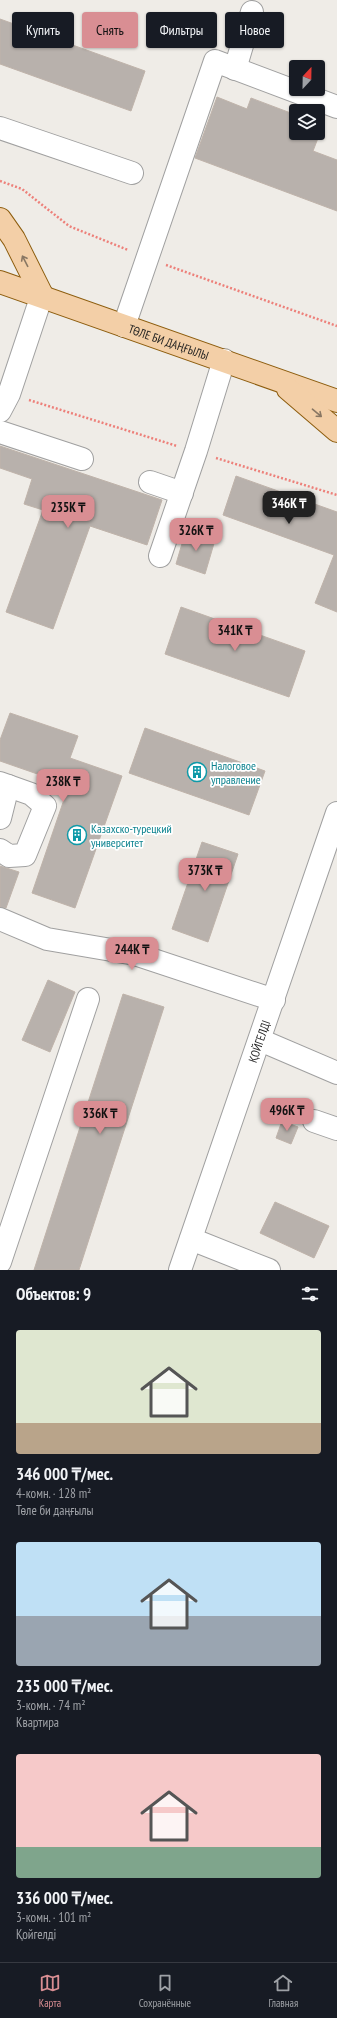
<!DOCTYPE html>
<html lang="ru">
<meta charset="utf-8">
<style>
:root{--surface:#171b24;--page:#242831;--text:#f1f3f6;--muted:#9ea1a6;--line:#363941;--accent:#d98e93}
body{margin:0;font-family:"PT Sans Narrow",sans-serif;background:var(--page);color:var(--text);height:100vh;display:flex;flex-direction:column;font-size:15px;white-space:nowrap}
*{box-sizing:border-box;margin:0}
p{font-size:13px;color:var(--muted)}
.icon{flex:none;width:22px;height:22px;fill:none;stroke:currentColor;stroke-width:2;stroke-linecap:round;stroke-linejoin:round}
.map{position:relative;height:1270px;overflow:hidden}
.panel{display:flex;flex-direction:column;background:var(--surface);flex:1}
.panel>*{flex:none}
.hud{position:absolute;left:12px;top:12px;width:313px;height:36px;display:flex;gap:8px}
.needle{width:26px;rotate:22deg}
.fabs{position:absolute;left:289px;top:60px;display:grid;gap:8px}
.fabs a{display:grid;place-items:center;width:36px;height:36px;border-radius:4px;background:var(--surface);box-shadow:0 1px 3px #0004;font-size:20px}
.price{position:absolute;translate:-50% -34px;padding:0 9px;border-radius:8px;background:var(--accent);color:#111;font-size:13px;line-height:26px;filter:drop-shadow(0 1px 2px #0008)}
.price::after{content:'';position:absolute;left:50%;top:24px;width:12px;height:9px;margin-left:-6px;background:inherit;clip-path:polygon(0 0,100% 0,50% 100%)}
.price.on{background:#222;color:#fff}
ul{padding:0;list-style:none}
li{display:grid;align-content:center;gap:8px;height:212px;padding:0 16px}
li span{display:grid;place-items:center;height:124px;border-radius:4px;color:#555}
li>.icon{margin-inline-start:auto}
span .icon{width:72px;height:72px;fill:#fffc;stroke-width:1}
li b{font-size:17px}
h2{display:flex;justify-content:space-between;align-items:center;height:48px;padding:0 16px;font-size:17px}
.chip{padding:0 14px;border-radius:4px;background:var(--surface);box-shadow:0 1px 3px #0004;font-size:14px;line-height:36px}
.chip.on{background:var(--accent);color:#111}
.tab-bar{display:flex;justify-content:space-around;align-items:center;height:56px;border-top:1px solid var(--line);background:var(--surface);font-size:11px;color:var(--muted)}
.tab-bar a{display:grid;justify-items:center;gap:2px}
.tab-bar .on{color:var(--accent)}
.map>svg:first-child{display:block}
</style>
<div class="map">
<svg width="337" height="1270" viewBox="0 0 337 1270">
<rect width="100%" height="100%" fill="#efece7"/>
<g fill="#b8b1ac" stroke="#bfb3aa">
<path d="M0,19L145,71L131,111L0,64Z"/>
<path d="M217,97L247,109L251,98L296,115V133H320L313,151L337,160V211L195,158Z"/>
<path d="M0,446L162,500L147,545L90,526L53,629L6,612L43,510L24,504L32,479L0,468Z"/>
<path d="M236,476L337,512V612L315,603L334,555L223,515Z"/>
<path d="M186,530L215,540L205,574L176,564Z"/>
<path d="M181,607L305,651L289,697L165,654Z"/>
<path d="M10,713L78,736L70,758L122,776L75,908L32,893L69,785L0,761V740Z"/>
<path d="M145,728L265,771L249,815L129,773Z"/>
<path d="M202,842L238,854L208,942L172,929Z"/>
<path d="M0,866L19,872L6,908L0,907Z"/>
<path d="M48,980L75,992L50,1052L22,1040Z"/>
<path d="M123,994L164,1007L79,1270H34Z"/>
<path d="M282,1121L298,1127L291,1144L276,1138Z"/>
<path d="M275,1202L329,1226L314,1258L260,1233Z"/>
</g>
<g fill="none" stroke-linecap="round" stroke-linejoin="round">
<g stroke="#a0a0a0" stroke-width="24">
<g id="minor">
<path d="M235,69L252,12"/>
<path d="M0,128L132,173"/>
<path d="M124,326L215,61L337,107"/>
<path d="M0,411L9,394L42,295"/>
<path d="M0,432L82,459"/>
<path d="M150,482L182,493"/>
<path d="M160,556L196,451L224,360"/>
<path d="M0,783L31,794L45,806L25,855L9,856L0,850"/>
<path d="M0,818L8,786"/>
<path d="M0,919L47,939L135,954L274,1000"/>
<path d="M260,1040L337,1073"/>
<path d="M314,1121L337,1129"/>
<path d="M191,1239L269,1270"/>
<path d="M0,1262L88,999"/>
<path id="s1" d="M180,1270L337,813"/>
</g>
</g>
<g stroke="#8d5d0e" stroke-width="24">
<g id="major">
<path d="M0,219L14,239L42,295"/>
<path id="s2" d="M0,282L337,401"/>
<path d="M288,389L337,431"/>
</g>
</g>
<g stroke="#ed807a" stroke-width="2.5" stroke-dasharray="2 2" stroke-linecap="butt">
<path d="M0,181L22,189L69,226L128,250"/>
<path d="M166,265L337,326"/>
<path d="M29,400L177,446"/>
<path d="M216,458L337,495"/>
</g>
<use href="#minor" stroke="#fff" stroke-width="22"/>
<use href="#major" stroke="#f3cfa7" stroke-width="22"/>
</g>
<defs><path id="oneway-shaft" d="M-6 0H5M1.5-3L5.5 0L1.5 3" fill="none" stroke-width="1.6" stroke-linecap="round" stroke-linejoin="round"/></defs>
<g stroke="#897763">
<use href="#oneway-shaft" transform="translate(25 261) rotate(-117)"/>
<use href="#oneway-shaft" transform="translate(317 413) rotate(40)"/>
</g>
<defs>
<g id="building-ring" transform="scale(1)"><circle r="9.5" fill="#fff" stroke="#0f9aa8" stroke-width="1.5"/><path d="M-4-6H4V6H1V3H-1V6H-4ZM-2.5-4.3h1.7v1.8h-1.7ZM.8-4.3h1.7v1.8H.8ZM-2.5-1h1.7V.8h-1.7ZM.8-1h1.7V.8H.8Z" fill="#0f9aa8"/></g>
</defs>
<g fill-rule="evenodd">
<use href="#building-ring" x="197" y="772"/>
<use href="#building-ring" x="77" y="835"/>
</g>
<g text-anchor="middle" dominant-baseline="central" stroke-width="3.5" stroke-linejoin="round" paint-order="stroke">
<g font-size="12" fill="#1f1f1f" stroke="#fff">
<text stroke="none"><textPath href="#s2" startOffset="179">ТӨЛЕ БИ ДАҢҒЫЛЫ</textPath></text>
<text stroke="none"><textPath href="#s1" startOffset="242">ҚОЙГЕЛДІ</textPath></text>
</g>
<g font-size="12" fill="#0d838f" stroke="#fff" text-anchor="start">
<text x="211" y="765">Налоговое<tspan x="211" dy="14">управление</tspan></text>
<text x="91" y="828">Казахско-турецкий<tspan x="91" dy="14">университет</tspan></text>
</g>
</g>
</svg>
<div class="fabs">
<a><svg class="needle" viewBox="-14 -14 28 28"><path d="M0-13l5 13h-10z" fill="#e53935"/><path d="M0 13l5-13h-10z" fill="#9ea1a6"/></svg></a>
<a><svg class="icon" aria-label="layers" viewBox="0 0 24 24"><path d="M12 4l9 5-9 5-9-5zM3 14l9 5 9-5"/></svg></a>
</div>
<b class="price on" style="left:289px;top:525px">346K ₸</b>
<b class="price" style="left:68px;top:529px">235K ₸</b>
<b class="price" style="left:196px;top:552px">326K ₸</b>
<b class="price" style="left:235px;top:652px">341K ₸</b>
<b class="price" style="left:63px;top:803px">238K ₸</b>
<b class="price" style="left:205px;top:892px">373K ₸</b>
<b class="price" style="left:132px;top:971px">244K ₸</b>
<b class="price" style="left:287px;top:1132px">496K ₸</b>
<b class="price" style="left:100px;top:1135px">336K ₸</b>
<div class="hud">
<a class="chip">Купить</a>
<a class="chip on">Снять</a>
<a class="chip">Фильтры</a>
<a class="chip">Новое</a>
</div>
</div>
<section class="panel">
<h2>Объектов: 9<svg class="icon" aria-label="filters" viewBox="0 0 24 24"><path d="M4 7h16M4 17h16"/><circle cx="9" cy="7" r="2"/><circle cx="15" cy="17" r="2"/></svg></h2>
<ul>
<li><span style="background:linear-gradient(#dfe7d0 75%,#b9a48a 0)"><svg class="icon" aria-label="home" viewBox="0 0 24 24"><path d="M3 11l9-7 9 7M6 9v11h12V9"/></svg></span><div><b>346 000 ₸/мес.</b><p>4-комн. · 128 m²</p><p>Төле би даңғылы</p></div></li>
<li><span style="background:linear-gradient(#bfe0f5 60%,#9aa5b1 0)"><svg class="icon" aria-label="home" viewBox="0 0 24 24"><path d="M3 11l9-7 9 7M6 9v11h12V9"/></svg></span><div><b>235 000 ₸/мес.</b><p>3-комн. · 74 m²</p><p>Квартира</p></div></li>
<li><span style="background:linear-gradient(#f6c9c9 75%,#7fa58c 0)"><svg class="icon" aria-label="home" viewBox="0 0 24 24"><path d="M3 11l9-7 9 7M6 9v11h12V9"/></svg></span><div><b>336 000 ₸/мес.</b><p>3-комн. · 101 m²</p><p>Қойгелді</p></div></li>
</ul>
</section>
<nav class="tab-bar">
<a class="on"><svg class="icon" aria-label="map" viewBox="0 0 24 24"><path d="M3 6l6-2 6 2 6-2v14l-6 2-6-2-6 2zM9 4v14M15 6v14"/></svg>Карта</a>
<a><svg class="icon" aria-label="saved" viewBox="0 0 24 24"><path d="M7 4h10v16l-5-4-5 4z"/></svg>Сохранённые</a>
<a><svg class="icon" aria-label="home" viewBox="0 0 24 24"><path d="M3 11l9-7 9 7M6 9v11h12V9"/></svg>Главная</a>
</nav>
